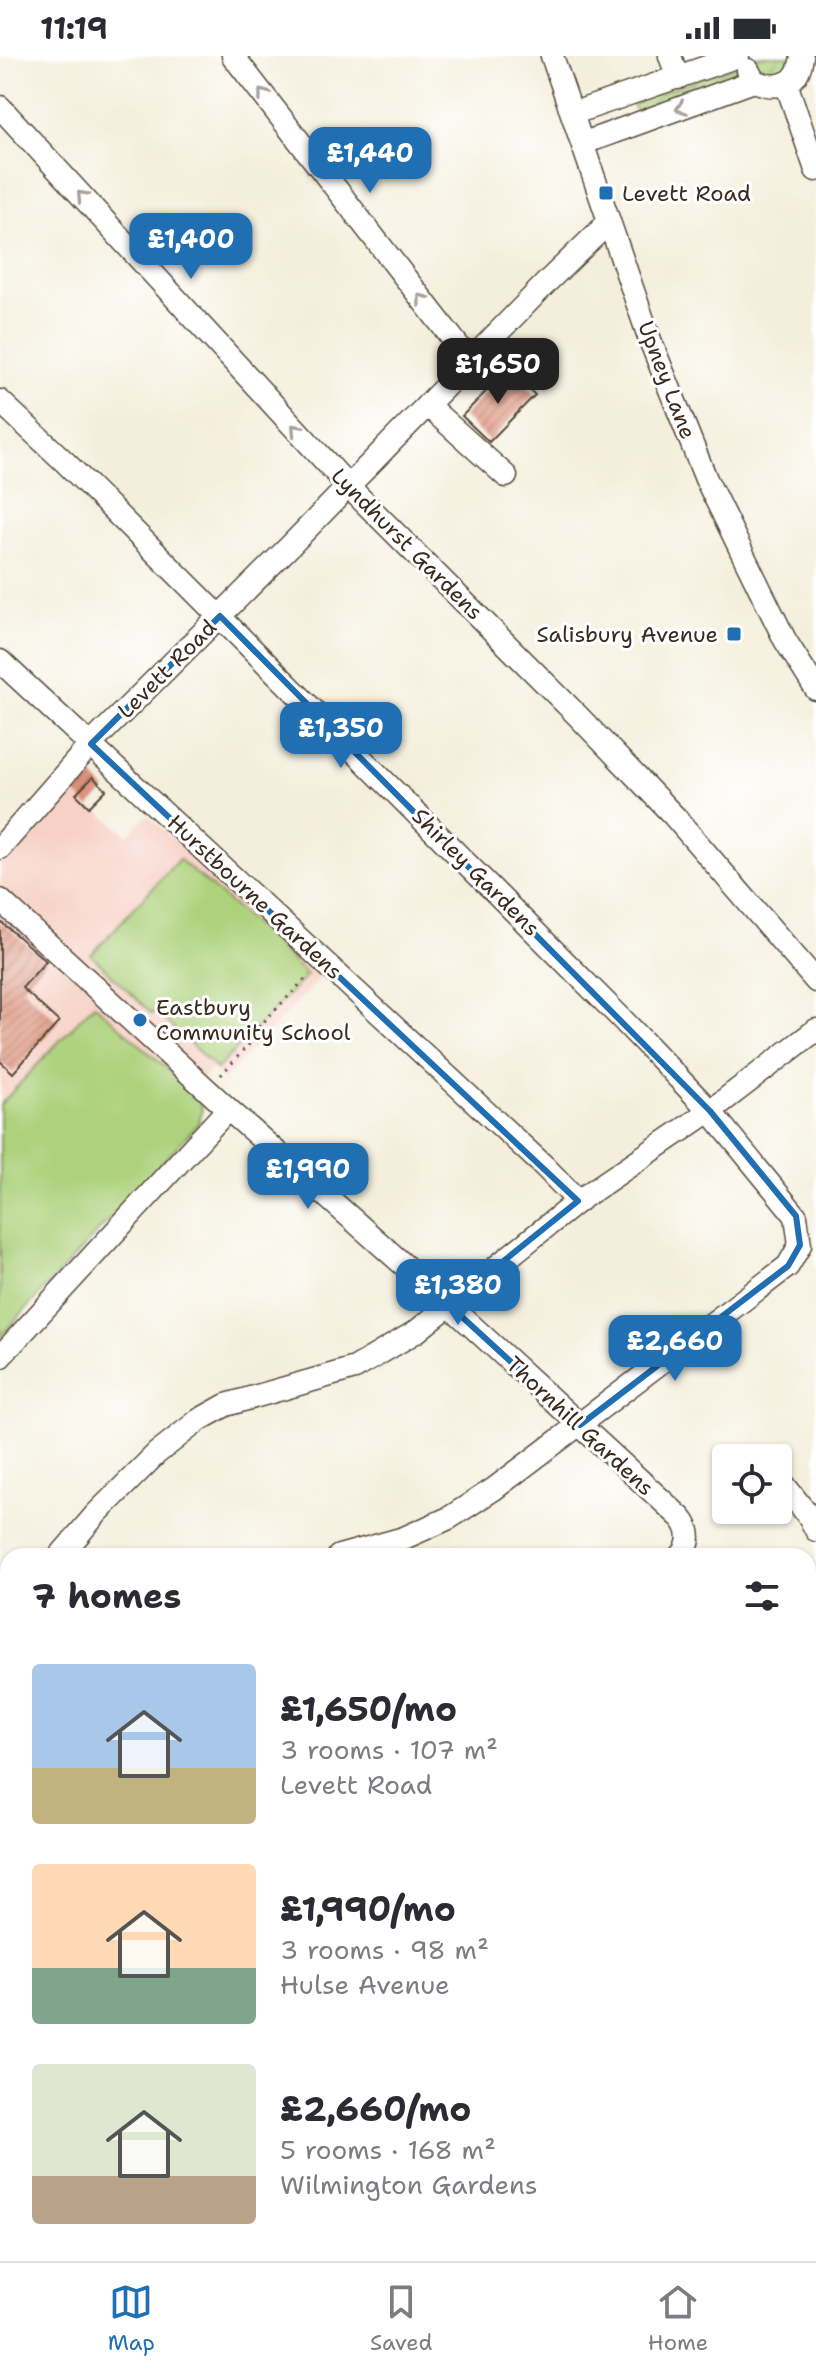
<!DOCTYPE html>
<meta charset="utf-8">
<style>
:root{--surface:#fff;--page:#f7f7f7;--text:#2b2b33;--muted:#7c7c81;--line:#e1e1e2;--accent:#1f6fb2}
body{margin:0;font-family:"Shantell Sans",sans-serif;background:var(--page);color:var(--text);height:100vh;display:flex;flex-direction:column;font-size:30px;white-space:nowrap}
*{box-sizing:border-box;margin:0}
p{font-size:26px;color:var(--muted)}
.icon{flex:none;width:44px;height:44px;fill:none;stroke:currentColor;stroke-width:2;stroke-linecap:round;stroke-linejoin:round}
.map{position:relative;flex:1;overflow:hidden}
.details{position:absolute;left:0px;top:1492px;width:816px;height:714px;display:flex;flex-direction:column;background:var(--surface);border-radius:24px 24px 0 0;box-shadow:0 2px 6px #0004}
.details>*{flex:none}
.controls{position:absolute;left:712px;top:1388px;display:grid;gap:16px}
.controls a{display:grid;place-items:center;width:80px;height:80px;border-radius:8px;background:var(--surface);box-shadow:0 2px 6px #0004;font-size:40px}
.price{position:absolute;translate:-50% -68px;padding:0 18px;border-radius:16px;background:var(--accent);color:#fff;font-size:26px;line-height:52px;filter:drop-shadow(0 2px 4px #0008)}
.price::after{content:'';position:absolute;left:50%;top:48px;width:24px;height:18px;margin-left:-12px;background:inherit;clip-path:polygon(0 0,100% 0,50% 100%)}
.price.selected{background:#222;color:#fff}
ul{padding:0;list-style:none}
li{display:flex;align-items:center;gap:24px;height:200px;padding:0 32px}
li span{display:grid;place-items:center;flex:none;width:224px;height:160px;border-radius:8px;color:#555}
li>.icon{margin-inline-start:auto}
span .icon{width:96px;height:96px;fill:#fffc;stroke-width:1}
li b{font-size:34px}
h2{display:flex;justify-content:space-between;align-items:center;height:96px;padding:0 32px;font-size:34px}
.status{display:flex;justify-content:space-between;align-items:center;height:56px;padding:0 40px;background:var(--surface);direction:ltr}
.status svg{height:22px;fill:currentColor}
.tab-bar{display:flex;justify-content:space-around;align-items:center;height:112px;border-top:2px solid var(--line);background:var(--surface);font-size:22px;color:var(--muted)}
.tab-bar a{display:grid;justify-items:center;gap:4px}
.tab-bar .selected{color:var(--accent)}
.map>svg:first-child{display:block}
</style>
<div class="status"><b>11:19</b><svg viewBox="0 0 49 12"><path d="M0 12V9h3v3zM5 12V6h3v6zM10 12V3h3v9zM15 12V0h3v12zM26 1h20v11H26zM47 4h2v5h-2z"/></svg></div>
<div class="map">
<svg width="816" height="2205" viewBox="0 0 816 2205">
<defs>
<pattern id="garden-furrows" width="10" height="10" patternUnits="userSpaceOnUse" patternTransform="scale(2)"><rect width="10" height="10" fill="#add17b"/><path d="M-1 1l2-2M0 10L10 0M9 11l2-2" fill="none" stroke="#8eaa64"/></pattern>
<pattern id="building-hatch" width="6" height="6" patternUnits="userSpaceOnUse" patternTransform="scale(2)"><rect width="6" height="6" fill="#dd9078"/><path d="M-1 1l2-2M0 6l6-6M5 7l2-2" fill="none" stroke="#b47662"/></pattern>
</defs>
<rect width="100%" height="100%" fill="#fff"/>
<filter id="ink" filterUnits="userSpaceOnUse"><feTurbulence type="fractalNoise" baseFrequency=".0125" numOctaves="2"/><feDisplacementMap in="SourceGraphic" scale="16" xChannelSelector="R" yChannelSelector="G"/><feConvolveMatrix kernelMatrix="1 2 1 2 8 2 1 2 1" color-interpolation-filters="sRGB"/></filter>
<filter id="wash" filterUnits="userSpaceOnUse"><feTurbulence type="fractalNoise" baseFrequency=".006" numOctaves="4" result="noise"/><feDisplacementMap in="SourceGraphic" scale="32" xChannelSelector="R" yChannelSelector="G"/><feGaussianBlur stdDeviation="1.8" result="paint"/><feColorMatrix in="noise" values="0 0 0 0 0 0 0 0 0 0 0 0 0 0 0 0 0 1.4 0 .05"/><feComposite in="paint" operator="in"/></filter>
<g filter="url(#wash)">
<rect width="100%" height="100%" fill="#f4efdc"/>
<g fill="#f7d1c6">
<path d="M68,731L89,751L103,759L128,779L147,759L326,916L223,1024L211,1013L192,1034L202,1053L199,1067L0,1281V808Z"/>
<path d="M0,2115L8,2123V2198H128L130,2205H0Z"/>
</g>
<g fill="#d2bfbf">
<path d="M8,1790V1952L0,1953V1791Z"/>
<path d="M816,1790V1844L808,1845V1791Z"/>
</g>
<g fill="#add17b" stroke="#747e4c" stroke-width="2">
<path d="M179,803L245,860L307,919L217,1013L155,955L152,958L91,899Z"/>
<path d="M94,948L197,1039L202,1053L199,1067L0,1281V1049Z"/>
</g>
<g fill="url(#garden-furrows)" stroke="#747e4c" stroke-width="2">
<path d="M754,0H791C789,20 780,19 764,19L755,10Z"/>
<path d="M736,10L738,13L739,22L637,58L632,46Z"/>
</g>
<g id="blocks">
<g fill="url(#building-hatch)">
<path d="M508,313L535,339L489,386L462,360Z"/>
<path d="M93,721L106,734L89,751L76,738Z"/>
<path d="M0,865L46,905L22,932L59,966L13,1017L0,1005Z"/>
</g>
</g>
</g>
<g filter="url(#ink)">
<use href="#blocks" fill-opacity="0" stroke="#57483a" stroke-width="2"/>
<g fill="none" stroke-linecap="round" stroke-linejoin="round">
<g stroke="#57483a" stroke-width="25">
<g id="minor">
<path d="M233,0L470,305"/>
<path d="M552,0L650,284L706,423L785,584L816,633"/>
<path d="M670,0L678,22"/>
<path d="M748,14L754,25C779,35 799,29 802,0"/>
<path d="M786,27L816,114"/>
<path d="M0,51L349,431L577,659L674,760L816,925"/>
<path d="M574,57L738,0"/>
<path d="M584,87L754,25"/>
<path d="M0,345L66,407L617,958L710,1055L796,1160L800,1189L788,1210L494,1433L449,1462L404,1482L339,1500"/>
<path d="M427,349L506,420"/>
<path d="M0,605L544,1110L578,1145"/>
<path d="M0,792L91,688L291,489L550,223L609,166"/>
<path d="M0,844L228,1053L449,1249L681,1462C691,1474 692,1488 681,1500"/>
<path d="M0,1301L228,1053"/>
<path d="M778,1421L810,1462L816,1474"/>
<path d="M60,1500L97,1457L157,1397L199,1364L226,1349L355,1312L417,1275L578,1145L710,1055L816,974"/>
<path d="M0,1562L8,1554"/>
<path d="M808,1930L816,1929"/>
<path d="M0,2038L8,2027"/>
<path d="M300,2198L301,2205"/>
<path d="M591,2198L592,2205"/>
<path d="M705,2198V2205"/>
</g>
</g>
<g stroke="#57483a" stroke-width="3" stroke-dasharray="2 6" stroke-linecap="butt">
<path d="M221,1019L252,985L250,980L309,919"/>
<path d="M808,1788L816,1787"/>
<path d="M0,1821L8,1820"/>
<path d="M0,1832L8,1831"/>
<path d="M0,1843L8,1842"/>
<path d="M543,2198L544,2205"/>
</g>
<use href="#minor" stroke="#fff" stroke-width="22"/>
<g stroke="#3b2a1e" stroke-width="5" stroke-dasharray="12 6" stroke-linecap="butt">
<path d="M808,1799L816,1798"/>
<path d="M0,1802L8,1801"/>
<path d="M808,1812L816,1811"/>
<path d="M808,1833L816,1832"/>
<path d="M0,1916L8,1914"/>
<path d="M0,1935L8,1933"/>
</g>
</g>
<defs><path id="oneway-chevron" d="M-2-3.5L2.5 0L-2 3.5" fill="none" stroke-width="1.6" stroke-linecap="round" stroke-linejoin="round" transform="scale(2)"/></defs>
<g stroke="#a79f9a">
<use href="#oneway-chevron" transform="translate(263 38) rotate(-128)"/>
<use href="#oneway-chevron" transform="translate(681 52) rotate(160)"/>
<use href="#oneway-chevron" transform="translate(82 140) rotate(-133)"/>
<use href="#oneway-chevron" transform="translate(422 243) rotate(-128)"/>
<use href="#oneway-chevron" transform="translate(296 373) rotate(-133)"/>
</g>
</g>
<path fill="none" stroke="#1f6fb2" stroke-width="6" stroke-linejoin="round" d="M220,560L710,1055L796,1160L800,1189L788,1210L580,1369L449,1249L578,1145L91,688Z"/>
<g fill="#1f6fb2" stroke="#fff" stroke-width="3">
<rect x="598" y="129" width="16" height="16" rx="4"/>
<rect x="726" y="570" width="16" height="16" rx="4"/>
<circle cx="140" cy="964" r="8"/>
</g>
<g text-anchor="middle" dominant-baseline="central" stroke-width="6" stroke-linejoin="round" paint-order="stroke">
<g font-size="22" fill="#3b2a1e" stroke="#fff" text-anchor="start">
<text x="622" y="137">Levett Road</text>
<text x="718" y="578" text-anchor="end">Salisbury Avenue</text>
<text x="156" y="951">Eastbury<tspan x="156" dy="25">Community School</tspan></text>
</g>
<g font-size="22" fill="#3b2a1e" stroke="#fff">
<text transform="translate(667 324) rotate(69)">Upney Lane</text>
<text transform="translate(407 488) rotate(45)">Lyndhurst Gardens</text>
<text transform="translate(167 613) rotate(-45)">Levett Road</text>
<text transform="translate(476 816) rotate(45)">Shirley Gardens</text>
<text transform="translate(255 841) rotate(43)">Hurstbourne Gardens</text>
<text transform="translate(580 1370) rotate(43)">Thornhill Gardens</text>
</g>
</g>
</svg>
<div class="controls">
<a><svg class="icon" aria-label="locate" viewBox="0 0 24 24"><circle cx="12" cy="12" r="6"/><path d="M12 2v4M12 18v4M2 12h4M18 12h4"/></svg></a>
</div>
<b class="price" style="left:370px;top:139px">£1,440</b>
<b class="price" style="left:191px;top:225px">£1,400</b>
<b class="price selected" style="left:498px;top:350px">£1,650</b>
<b class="price" style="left:341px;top:714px">£1,350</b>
<b class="price" style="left:308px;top:1155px">£1,990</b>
<b class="price" style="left:458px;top:1271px">£1,380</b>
<b class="price" style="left:675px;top:1327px">£2,660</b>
<section class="details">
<h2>7 homes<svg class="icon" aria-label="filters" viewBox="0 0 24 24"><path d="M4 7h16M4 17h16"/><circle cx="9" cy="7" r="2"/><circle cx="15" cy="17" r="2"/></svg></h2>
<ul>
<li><span style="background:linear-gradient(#a9c7e8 65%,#c2b280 0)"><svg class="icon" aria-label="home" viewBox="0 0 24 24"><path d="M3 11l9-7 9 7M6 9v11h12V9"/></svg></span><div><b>£1,650/mo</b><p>3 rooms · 107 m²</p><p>Levett Road</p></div></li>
<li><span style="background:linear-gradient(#ffd9b3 65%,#7fa58c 0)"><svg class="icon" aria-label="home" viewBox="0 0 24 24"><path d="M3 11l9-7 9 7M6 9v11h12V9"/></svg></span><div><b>£1,990/mo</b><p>3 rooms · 98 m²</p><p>Hulse Avenue</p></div></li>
<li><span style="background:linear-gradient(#dfe7d0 70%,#b9a48a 0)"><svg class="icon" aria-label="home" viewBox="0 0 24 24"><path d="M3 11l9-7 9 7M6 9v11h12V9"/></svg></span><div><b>£2,660/mo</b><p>5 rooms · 168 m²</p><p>Wilmington Gardens</p></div></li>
</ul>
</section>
</div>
<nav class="tab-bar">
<a class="selected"><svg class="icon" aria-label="map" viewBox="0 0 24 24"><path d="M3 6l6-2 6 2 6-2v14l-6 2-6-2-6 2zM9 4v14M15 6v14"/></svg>Map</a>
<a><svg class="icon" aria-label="saved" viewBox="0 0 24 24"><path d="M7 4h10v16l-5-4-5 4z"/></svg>Saved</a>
<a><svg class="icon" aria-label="home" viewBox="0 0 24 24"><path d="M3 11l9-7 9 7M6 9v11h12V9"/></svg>Home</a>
</nav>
